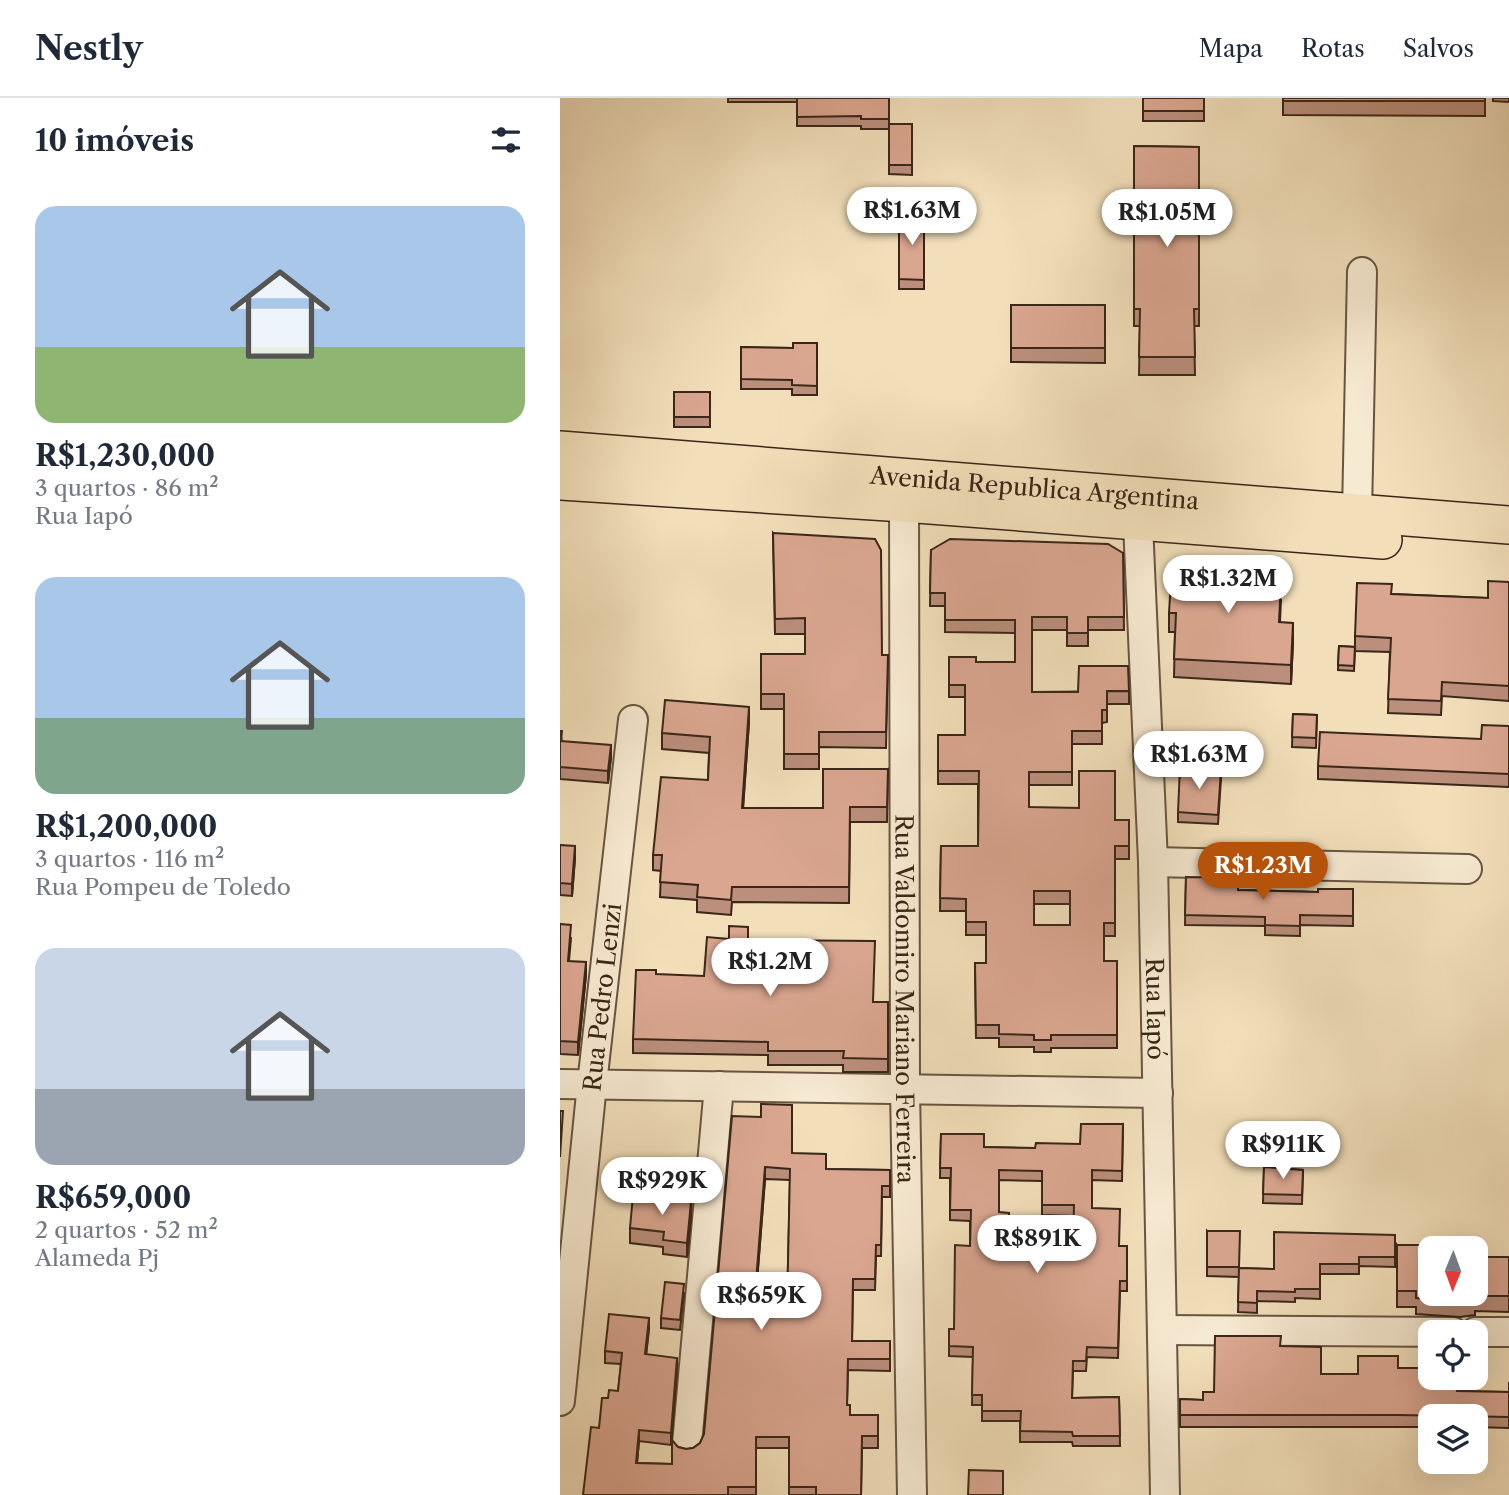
<!DOCTYPE html>
<html lang="pt">
<meta charset="utf-8">
<style>
:root{--surface:#fff;--page:#f6f6f7;--text:#1f2937;--muted:#747a83;--line:#e0e1e3;--accent:#b45309}
body{margin:0;font-family:"Libre Caslon Text",serif;background:var(--page);color:var(--text);height:100vh;display:flex;flex-direction:column;font-size:26px;white-space:nowrap}
*{box-sizing:border-box;margin:0}
p{font-size:23px;color:var(--muted)}
.icon{flex:none;width:38px;height:38px;fill:none;stroke:currentColor;stroke-width:2;stroke-linecap:round;stroke-linejoin:round}
.map{position:relative;flex:1;overflow:hidden}
.panel{display:flex;flex-direction:column;background:var(--surface);width:560px}
.panel>*{flex:none}
.needle{width:46px;rotate:181deg}
.tools{position:absolute;left:858px;top:1138px;display:grid;gap:14px}
.tools a{display:grid;place-items:center;width:70px;height:70px;border-radius:14px;background:var(--surface);box-shadow:0 7px 28px #0002;font-size:35px}
.price{position:absolute;translate:-50% -60px;padding:0 16px;border-radius:24px;background:#fff;color:#222;font-size:23px;line-height:46px;filter:drop-shadow(0 2px 4px #0008)}
.price::after{content:'';position:absolute;left:50%;top:42px;width:21px;height:16px;margin-left:-10px;background:inherit;clip-path:polygon(0 0,100% 0,50% 100%)}
.price.selected{background:var(--accent);color:#fff}
ul{padding:0;list-style:none}
li{display:grid;align-content:center;gap:14px;height:371px;padding:0 35px}
li span{display:grid;place-items:center;height:217px;border-radius:21px;color:#555}
li>.icon{margin-inline-start:auto}
span .icon{width:126px;height:126px;fill:#fffc;stroke-width:1}
li b{font-size:30px}
h2{display:flex;justify-content:space-between;align-items:center;height:84px;padding:0 35px;font-size:30px}
header{display:flex;align-items:center;gap:42px;box-sizing:border-box;height:98px;padding:0 35px;background:var(--surface);border-bottom:2px solid var(--line)}
header strong{font-size:33px}
nav{display:flex;gap:38px;margin-inline-start:auto;font-size:24px}
main{display:flex;flex:1;min-height:0}
.map>svg:first-child{display:block}
</style>
<header>
<strong>Nestly</strong>
<nav><a>Mapa</a><a>Rotas</a><a>Salvos</a></nav>
</header>
<main>
<section class="panel">
<h2>10 imóveis<svg class="icon" aria-label="filters" viewBox="0 0 24 24"><path d="M4 7h16M4 17h16"/><circle cx="9" cy="7" r="2"/><circle cx="15" cy="17" r="2"/></svg></h2>
<ul>
<li><span style="background:linear-gradient(#a9c7e8 65%,#8fb573 0)"><svg class="icon" aria-label="home" viewBox="0 0 24 24"><path d="M3 11l9-7 9 7M6 9v11h12V9"/></svg></span><div><b>R$1,230,000</b><p>3 quartos · 86 m²</p><p>Rua Iapó</p></div></li>
<li><span style="background:linear-gradient(#a9c7e8 65%,#7fa58c 0)"><svg class="icon" aria-label="home" viewBox="0 0 24 24"><path d="M3 11l9-7 9 7M6 9v11h12V9"/></svg></span><div><b>R$1,200,000</b><p>3 quartos · 116 m²</p><p>Rua Pompeu de Toledo</p></div></li>
<li><span style="background:linear-gradient(#c9d6e8 65%,#9aa5b1 0)"><svg class="icon" aria-label="home" viewBox="0 0 24 24"><path d="M3 11l9-7 9 7M6 9v11h12V9"/></svg></span><div><b>R$659,000</b><p>2 quartos · 52 m²</p><p>Alameda Pj</p></div></li>
</ul>
</section>
<div class="map">
<svg width="949" height="1397" viewBox="0 0 949 1397">
<rect width="100%" height="100%" fill="#f2dfba"/>
<filter id="stains"><feTurbulence type="fractalNoise" baseFrequency=".00286" numOctaves="4"/><feColorMatrix values="0 0 0 0 .2 0 0 0 0 .09 0 0 0 0 .02 0 0 0 .5 -.17"/></filter>
<radialGradient id="worn" r=".72"><stop offset=".6" stop-color="#630" stop-opacity="0"/><stop offset="1" stop-color="#630" stop-opacity=".3"/></radialGradient>
<g fill="none" stroke-linecap="round" stroke-linejoin="round">
<g stroke="#685541" stroke-width="32">
<g id="minor">
<path id="s1" d="M344,385L345,990L352,1397"/>
<path id="s2" d="M577,403L593,764L605,1397"/>
<path d="M797,415L802,174"/>
<path d="M593,764L907,771"/>
<path d="M0,986L598,995"/>
<path d="M603,1232L893,1234"/>
<path d="M915,1234H949"/>
<path id="s3" d="M0,1303L32,986L73,622"/>
<path d="M127,1346L159,988"/>
</g>
</g>
<g stroke="#3a2719" stroke-width="40">
<g id="major">
<path id="s4" d="M0,352L949,427"/>
<path d="M0,383L344,405L823,442"/>
</g>
</g>
<use href="#minor" stroke="#f7ead2" stroke-width="28"/>
<use href="#major" stroke="#f2dfba" stroke-width="37"/>
</g>
<g fill="#bb8f7c" stroke="#3a2719" stroke-width="2" fill-rule="evenodd">
<path d="M168,0H329V31H301V28H237V4H168Z"/>
<rect x="583" y="0" width="61" height="23"/>
<path d="M723,0H925V18L723,17Z"/>
<path d="M933,0H949V4L933,3Z"/>
<path d="M329,26H352V77L329,76Z"/>
<path d="M574,48L639,49V228H634L635,277H579L580,228H574Z"/>
<rect x="339" y="116" width="25" height="75"/>
<path d="M451,207H545V265L451,264Z"/>
<path d="M257,245V297H232V291H181V249L233,250Z"/>
<rect x="114" y="294" width="36" height="35"/>
<path d="M213,435L322,557H328L326,650L259,649V671H224V611H201V556H245V536H215Z"/>
<path d="M371,452L563,455L564,532H528V548H507V532H472V594L569,593V606H547V624L542,625V646H512V687H469V709L555,722H569V761H555V838H544V863H557V950H491V954H474V949H439V940H416L415,865H426V837H406V813H380L381,748H418V686H378V637H405V599H389V559L416,564H455V535L385,534V508H370ZM474,806H510V827H474Z"/>
<path d="M690,482L721,502L720,524L733,544L731,586L614,579L615,534H609V515Z"/>
<path d="M949,484V603L882,598L881,617L828,615L830,554L795,553V538L832,496L928,500Z"/>
<path d="M779,548L795,549L794,573L778,572Z"/>
<path d="M733,616L757,617L756,650L732,649Z"/>
<path d="M189,624L183,710H263L328,671L327,724H290L289,805L172,804L171,817L137,814V802L100,799L101,773L93,772V757L148,682L149,655L102,651V635Z"/>
<path d="M949,628V689L758,681V668L921,641Z"/>
<path d="M0,633L2,644L51,659L48,685L0,681Z"/>
<path d="M661,681L658,726L618,724V714Z"/>
<path d="M0,747L15,760L12,798L0,797Z"/>
<path d="M626,779L678,792L758,794L793,791V828L740,827V838L705,837V828L625,827Z"/>
<path d="M0,826L11,840L9,863L26,877L18,957L0,956Z"/>
<path d="M169,841L188,842L313,904H328V974H283V967H208V957L73,955V941L144,878Z"/>
<path d="M172,1018L232,1055L266,1071L330,1072V1099H322L321,1158H316L315,1192H293L292,1243H330V1273L288,1272L287,1307L290,1317H318V1350H302L301,1397H229V1350H196V1397H23L39,1330L48,1300L58,1293L61,1266L45,1265V1253L89,1231L86,1256L117,1271L111,1347L79,1343L77,1365L112,1366L118,1349L126,1351L133,1350L140,1345L144,1336ZM205,1081L230,1082L227,1210H195Z"/>
<path d="M563,1026L562,1083L532,1082V1110L559,1148H567V1193H560L558,1260L527,1259L526,1273H513L512,1300L559,1299L560,1348H513L512,1344H460V1323H422V1307H412L413,1259L389,1258V1231H394L410,1148V1123L390,1122V1080H380L381,1036L424,1049L475,1050L520,1046ZM439,1082L482,1083V1117L513,1118V1148L454,1147L449,1126L439,1114Z"/>
<path d="M704,1069L743,1072L742,1106L703,1105Z"/>
<path d="M131,1118L127,1159L103,1156V1149L70,1145V1130Z"/>
<path d="M647,1133L679,1170L714,1171L835,1137V1169L799,1168V1176H760V1201L735,1200V1204L697,1203V1215L678,1214L679,1179L647,1178Z"/>
<path d="M837,1147L870,1195L918,1170L949,1159V1214L915,1213V1217L900,1219L856,1216V1209H837Z"/>
<path d="M124,1196L120,1232L101,1230V1220Z"/>
<path d="M720,1248L761,1276H798L838,1270L897,1293L949,1294V1284V1330L915,1329V1318H870V1329H620V1301L643,1302Z"/>
</g>
<g fill="#997465" stroke="#3a2719" stroke-width="2">
<path d="M733,525V544L731,586V567Z"/>
<path d="M189,609V624L182,725V710Z"/>
<path d="M51,647V659L48,685V673Z"/>
<path d="M15,748V760L12,798V786Z"/>
<path d="M26,864V877L18,957V944Z"/>
<path d="M205,1069V1081L194,1221V1210Z"/>
<path d="M131,1104V1118L127,1159V1145Z"/>
<path d="M89,1220V1231L85,1267V1256Z"/>
<path d="M117,1260V1271L111,1347V1335Z"/>
<path d="M79,1332V1343L76,1376V1365Z"/>
</g>
<g fill="#daa690" stroke="#3a2719" stroke-width="2" fill-rule="evenodd">
<path d="M237,0H329V21H301V18L237,19Z"/>
<rect x="583" y="0" width="61" height="13"/>
<rect x="723" y="0" width="202" height="3"/>
<rect x="329" y="26" width="23" height="41"/>
<path d="M574,48L639,49V211H634L635,259H579L580,211H574Z"/>
<path d="M339,116H364V182L339,181Z"/>
<rect x="451" y="207" width="94" height="43"/>
<path d="M233,245H257V288L232,287V282L181,281V249L233,250Z"/>
<rect x="114" y="294" width="36" height="25"/>
<path d="M213,435L315,441L321,452L322,557H328L326,634H259V656H224V596H201V556H245V520L215,521Z"/>
<path d="M390,441L548,446L563,455L564,519H528V535H507V519H472V594H518L519,568H568L569,593H547V612H542V633H512V674H469V709L519,710V673H555V722H569V748H555V825H544V863H557V937H491V942H474V937L439,936V927H416L415,865H426V824H406V801L380,800L381,748H418L419,673H378V637H405V587H389V559H416V564H455V522H385V495H370L371,452ZM474,793H510V827H474Z"/>
<path d="M660,462L690,464L689,482L721,483L719,524L733,525L731,567L614,561L616,515H609L612,465L660,468Z"/>
<path d="M928,483L949,484V588L882,584L881,603L828,601L831,540L795,538L797,485L832,486L831,496L928,500Z"/>
<path d="M779,548L795,549L794,568L778,567Z"/>
<path d="M105,602L189,609L182,710H263V671H328L327,709H290L289,789H172L171,802L137,799L138,787L100,784L102,757H93L101,679L148,682L150,639L102,635Z"/>
<path d="M733,616L757,617L756,640L732,639Z"/>
<path d="M922,627L949,628V676L758,668L760,634L921,641Z"/>
<path d="M0,633H2L1,643L51,647L48,673L0,669Z"/>
<path d="M620,669L661,671L658,717L618,714Z"/>
<path d="M0,747L15,748L12,786L0,785Z"/>
<path d="M626,779L678,780V792L758,794V791H793V818L740,817V828L705,827V819L625,817Z"/>
<path d="M0,826L11,827L8,863L26,864L18,944L0,943Z"/>
<path d="M169,828L188,829V842L315,843L313,904H328V961L283,960L284,953H208V944L73,941L76,872H96V876L144,878L147,839L169,841Z"/>
<path d="M201,1006L232,1007V1055L266,1056V1071L330,1072V1088H322L321,1147H316L315,1181H293L292,1243H330V1261H288L287,1307H290V1317H318V1338H302L301,1397H256V1389H229V1339H196V1389H168V1397H23L31,1329L39,1330L42,1300H48L49,1292L58,1293L62,1255L45,1253L49,1216L89,1220L85,1256L117,1260L111,1335L79,1332L76,1365L112,1366V1342L118,1349L126,1351L133,1350L140,1345L144,1336L172,1018L201,1019ZM205,1069L230,1071L227,1210H194Z"/>
<path d="M0,1013H3L0,1059Z"/>
<path d="M521,1026H563L562,1073L532,1072V1110L560,1111L559,1148H567V1183H560L558,1250L527,1249L526,1263H513L512,1300L559,1299L560,1338H513L512,1334L460,1333L461,1313H422V1297H412L413,1249L389,1248V1231H394L395,1147L410,1148L411,1112H390L391,1070H380L381,1036H424V1049L475,1050L476,1045L520,1046ZM439,1072L482,1073V1107H514L513,1148L454,1147V1126H449V1115L439,1114Z"/>
<path d="M704,1069L743,1072L742,1097L703,1096Z"/>
<path d="M73,1097L131,1104L127,1145L103,1142L104,1134L70,1130Z"/>
<path d="M647,1133H680L679,1169H647Z"/>
<path d="M714,1134L835,1137V1159H799V1166H760V1191H735V1194L697,1193V1205L678,1204L679,1170L714,1171Z"/>
<path d="M837,1147H878V1150H870V1195H915V1170H918V1159H949V1198H915V1202L900,1203L856,1200V1193H837Z"/>
<path d="M105,1184L124,1186L120,1222L101,1220Z"/>
<path d="M655,1238H721L720,1248L761,1249V1276H798V1258H838V1270H870V1279H878V1285H898L897,1293L949,1294V1284V1319L838,1317H620V1301L643,1302V1294H654Z"/>
<path d="M409,1372L443,1373V1397H408Z"/>
</g>
<g text-anchor="middle" dominant-baseline="central" stroke-width="6" stroke-linejoin="round" paint-order="stroke">
<g font-size="24" fill="#3a2719" stroke="#f7ead2">
<text stroke="none"><textPath href="#s4" startOffset="476">Avenida Republica Argentina</textPath></text>
<text stroke="none"><textPath href="#s3" startOffset="406">Rua Pedro Lenzi</textPath></text>
<text stroke="none"><textPath href="#s1" startOffset="516">Rua Valdomiro Mariano Ferreira</textPath></text>
<text stroke="none"><textPath href="#s2" startOffset="508">Rua Iapó</textPath></text>
</g>
</g>
<rect width="100%" height="100%" filter="url(#stains)"/>
<rect width="100%" height="100%" fill="url(#worn)"/>
</svg>
<div class="tools">
<a><svg class="needle" viewBox="-14 -14 28 28"><path d="M0-13l5 13h-10z" fill="#e53935"/><path d="M0 13l5-13h-10z" fill="#747a83"/></svg></a>
<a><svg class="icon" aria-label="locate" viewBox="0 0 24 24"><circle cx="12" cy="12" r="6"/><path d="M12 2v4M12 18v4M2 12h4M18 12h4"/></svg></a>
<a><svg class="icon" aria-label="layers" viewBox="0 0 24 24"><path d="M12 4l9 5-9 5-9-5zM3 14l9 5 9-5"/></svg></a>
</div>
<b class="price" style="left:352px;top:149px">R$1.63M</b>
<b class="price" style="left:607px;top:151px">R$1.05M</b>
<b class="price" style="left:668px;top:517px">R$1.32M</b>
<b class="price" style="left:639px;top:693px">R$1.63M</b>
<b class="price selected" style="left:703px;top:804px">R$1.23M</b>
<b class="price" style="left:210px;top:900px">R$1.2M</b>
<b class="price" style="left:723px;top:1083px">R$911K</b>
<b class="price" style="left:102px;top:1119px">R$929K</b>
<b class="price" style="left:477px;top:1177px">R$891K</b>
<b class="price" style="left:201px;top:1234px">R$659K</b>
</div>
</main>
